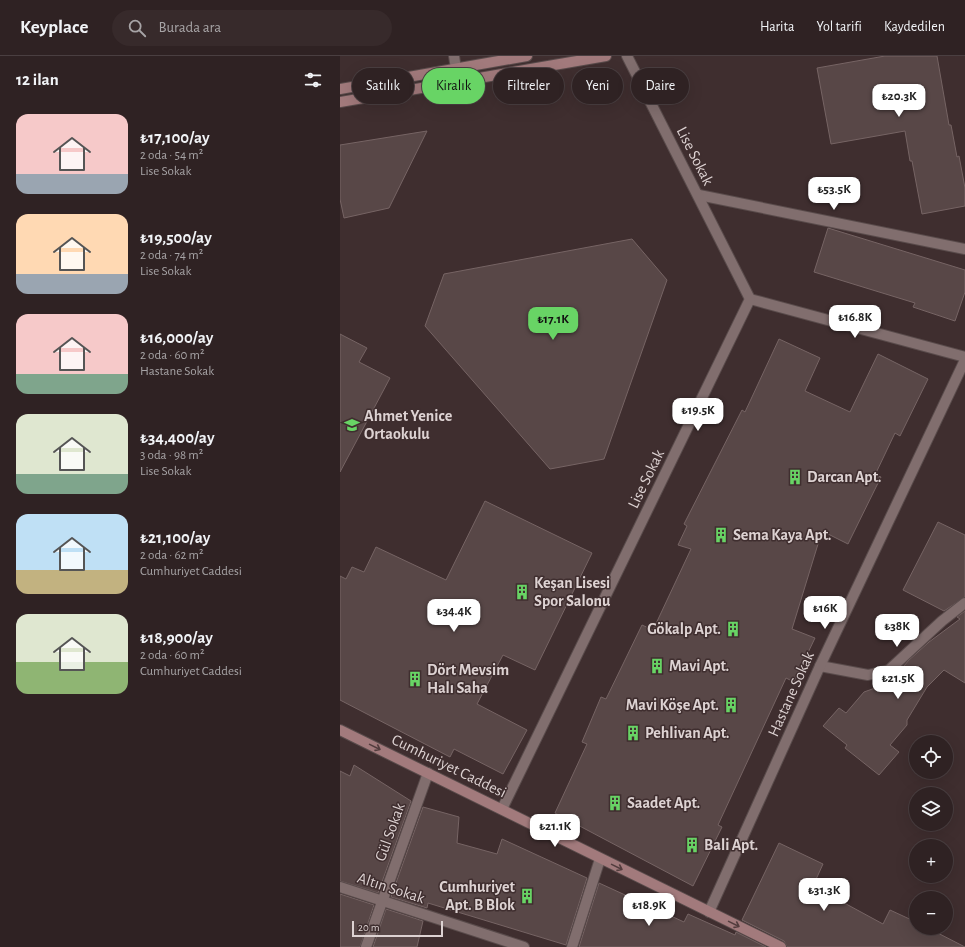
<!DOCTYPE html>
<html lang="tr">
<meta charset="utf-8">
<style>
:root{--surface:#2f2223;--page:#372a2b;--text:#f1f3f6;--muted:#a7a4a6;--line:#4a3f41;--accent:#68d465}
body{margin:0;font-family:"Alegreya Sans",sans-serif;background:var(--page);color:var(--text);height:100vh;display:flex;flex-direction:column;font-size:15px;white-space:nowrap}
*{box-sizing:border-box;margin:0}
p{font-size:13px;color:var(--muted)}
.icon{flex:none;width:22px;height:22px;fill:none;stroke:currentColor;stroke-width:2;stroke-linecap:round;stroke-linejoin:round}
.map{position:relative;flex:1;overflow:hidden}
.sheet{display:flex;flex-direction:column;background:var(--surface);width:340px}
.sheet>*{flex:none}
.banner{position:absolute;left:12px;top:12px;width:380px;height:36px;display:flex;gap:8px}
.controls{position:absolute;left:569px;top:679px;display:grid;gap:8px}
.controls a{display:grid;place-items:center;width:44px;height:44px;border-radius:50%;background:var(--surface);box-shadow:0 4px 16px #0002,0 0 0 1px var(--line);font-size:20px}
.scale{position:absolute;left:12px;bottom:10px;width:91px;box-sizing:border-box;padding-left:4px;border:2px solid #ddd2d2;border-top:0;font-size:11px;line-height:14px;white-space:nowrap;color:#ddd2d2;-webkit-text-stroke:3px #3f2e2f;paint-order:stroke}
.price{position:absolute;translate:-50% -34px;padding:0 9px;border-radius:8px;background:#fff;color:#222;font-size:13px;line-height:26px;filter:drop-shadow(0 1px 2px #0008)}
.price::after{content:'';position:absolute;left:50%;top:24px;width:12px;height:9px;margin-left:-6px;background:inherit;clip-path:polygon(0 0,100% 0,50% 100%)}
.price.active{background:var(--accent);color:#111}
ul{padding:0;list-style:none}
li{display:flex;align-items:center;gap:12px;height:100px;padding:0 16px}
li span{display:grid;place-items:center;flex:none;width:112px;height:80px;border-radius:12px;color:#555}
li>.icon{margin-inline-start:auto}
span .icon{width:48px;height:48px;fill:#fffc;stroke-width:1}
li b{font-size:17px}
h2{display:flex;justify-content:space-between;align-items:center;height:48px;padding:0 16px;font-size:17px}
.pill{padding:0 14px;border-radius:18px;background:var(--surface);box-shadow:0 4px 16px #0002,0 0 0 1px var(--line);font-size:14px;line-height:36px}
.pill.active{background:var(--accent);color:#111}
header{display:flex;align-items:center;gap:24px;box-sizing:border-box;height:56px;padding:0 20px;background:var(--surface);border-bottom:1px solid var(--line)}
header strong{font-size:19px}
nav{display:flex;gap:22px;margin-inline-start:auto;font-size:14px}
.search{width:280px;height:36px;background:var(--page);display:flex;align-items:center;gap:10px;box-sizing:border-box;padding:0 14px;border-radius:22px;color:var(--muted);font-size:15px}
main{display:flex;flex:1;min-height:0}
.map>svg:first-child{display:block}
</style>
<header>
<strong>Keyplace</strong>
<div class="search"><svg class="icon" aria-label="search" viewBox="0 0 24 24"><circle cx="10" cy="10" r="6"/><path d="M15 15l6 6"/></svg>Burada ara</div>
<nav><a>Harita</a><a>Yol tarifi</a><a>Kaydedilen</a></nav>
</header>
<main>
<section class="sheet">
<h2>12 ilan<svg class="icon" aria-label="filters" viewBox="0 0 24 24"><path d="M4 7h16M4 17h16"/><circle cx="9" cy="7" r="2"/><circle cx="15" cy="17" r="2"/></svg></h2>
<ul>
<li><span style="background:linear-gradient(#f6c9c9 75%,#9aa5b1 0)"><svg class="icon" aria-label="home" viewBox="0 0 24 24"><path d="M3 11l9-7 9 7M6 9v11h12V9"/></svg></span><div><b>₺17,100/ay</b><p>2 oda · 54 m²</p><p>Lise Sokak</p></div></li>
<li><span style="background:linear-gradient(#ffd9b3 75%,#9aa5b1 0)"><svg class="icon" aria-label="home" viewBox="0 0 24 24"><path d="M3 11l9-7 9 7M6 9v11h12V9"/></svg></span><div><b>₺19,500/ay</b><p>2 oda · 74 m²</p><p>Lise Sokak</p></div></li>
<li><span style="background:linear-gradient(#f6c9c9 75%,#7fa58c 0)"><svg class="icon" aria-label="home" viewBox="0 0 24 24"><path d="M3 11l9-7 9 7M6 9v11h12V9"/></svg></span><div><b>₺16,000/ay</b><p>2 oda · 60 m²</p><p>Hastane Sokak</p></div></li>
<li><span style="background:linear-gradient(#dfe7d0 75%,#7fa58c 0)"><svg class="icon" aria-label="home" viewBox="0 0 24 24"><path d="M3 11l9-7 9 7M6 9v11h12V9"/></svg></span><div><b>₺34,400/ay</b><p>3 oda · 98 m²</p><p>Lise Sokak</p></div></li>
<li><span style="background:linear-gradient(#bfe0f5 70%,#c2b280 0)"><svg class="icon" aria-label="home" viewBox="0 0 24 24"><path d="M3 11l9-7 9 7M6 9v11h12V9"/></svg></span><div><b>₺21,100/ay</b><p>2 oda · 62 m²</p><p>Cumhuriyet Caddesi</p></div></li>
<li><span style="background:linear-gradient(#dfe7d0 60%,#8fb573 0)"><svg class="icon" aria-label="home" viewBox="0 0 24 24"><path d="M3 11l9-7 9 7M6 9v11h12V9"/></svg></span><div><b>₺18,900/ay</b><p>2 oda · 60 m²</p><p>Cumhuriyet Caddesi</p></div></li>
</ul>
</section>
<div class="map">
<svg width="625" height="891" viewBox="0 0 625 891">
<rect width="100%" height="100%" fill="#3f2e2f"/>
<g fill="#584747" stroke="#766464">
<path d="M545,0H597L609,69H611L617,101L619,100L625,132V150L582,158L572,105H570L565,75L491,88L477,12Z"/>
<path d="M87,75L49,152L4,162L0,143V89Z"/>
<path d="M488,172L625,214V236L615,265L573,251L575,247L474,216Z"/>
<path d="M292,183L327,224L264,403L210,413L85,270L104,218Z"/>
<path d="M0,278L27,292L19,306L50,322L0,416Z"/>
<path d="M439,283L480,302L465,335L510,356L538,298L588,323L560,380L555,377L535,419L541,421L508,488L482,475L452,573L475,582L454,626L446,622L378,769L382,771L353,830L215,757L247,688L242,686L261,641L266,643L302,569L313,574L351,493L338,489L347,470L344,468L402,354L405,356Z"/>
<path d="M145,445L252,497L195,614L163,599L137,648L187,674L163,718L114,693L110,701L0,644V520L6,523L12,511L24,516L36,491L106,524Z"/>
<path d="M598,466L625,479V541L604,555L563,534Z"/>
<path d="M625,555V627L604,614L587,631L567,664V669L550,689L559,696L539,719L505,692L507,689L483,670L499,652L506,657L524,636L549,627L569,604L589,586L620,563L617,561Z"/>
<path d="M14,709L71,745L38,837L0,825V715L10,720Z"/>
<path d="M83,751L119,761L117,787L157,798L162,783L247,822L226,889L88,847L87,852L51,841Z"/>
<path d="M439,787L483,808L473,830L543,868L550,854L576,866V872H588L625,891H447L444,885L402,864Z"/>
<path d="M259,827L344,866L348,858L395,879L396,876L426,891H239Z"/>
<path d="M0,838L34,849L20,891H0Z"/>
<path d="M46,853L83,865L77,891H33Z"/>
</g>
<g fill="none" stroke-linecap="round" stroke-linejoin="round">
<g stroke="#594b4b" stroke-width="12">
<g id="street">
<path d="M114,0L116,13"/>
<path d="M359,139L625,193"/>
<path d="M410,243L625,301"/>
<path d="M480,610L528,619L549,614L602,565L625,547"/>
<path d="M162,753L410,243L287,0"/>
<path d="M0,831L184,891"/>
<path d="M369,856L480,610L625,304"/>
<path d="M26,891L88,717"/>
<path d="M232,891L260,803"/>
</g>
</g>
<g stroke="#594b4b" stroke-width="12">
<g id="secondary">
<path d="M0,33L187,0"/>
<path d="M0,46L266,0"/>
<path d="M0,674L441,891"/>
</g>
</g>
<use href="#street" stroke="#816e6e" stroke-width="10"/>
<use href="#secondary" stroke="#a27a7c" stroke-width="10"/>
</g>
<defs><path id="oneway-shaft" d="M-6 0H5M1.5-3L5.5 0L1.5 3" fill="none" stroke-width="1.6" stroke-linecap="round" stroke-linejoin="round"/></defs>
<g stroke="#533d3e">
<use href="#oneway-shaft" transform="translate(35 691) rotate(26)"/>
<use href="#oneway-shaft" transform="translate(277 811) rotate(26)"/>
<use href="#oneway-shaft" transform="translate(394 868) rotate(26)"/>
</g>
<defs>
<g id="school-bare" transform="scale(1.2)"><path d="M0-5L7-2L0 1L-7-2ZM-4 1L0 2.5L4 1V4Q0 6-4 4Z" fill="#68d465" stroke="#3f2e2f" stroke-width="2.5" paint-order="stroke"/></g>
<g id="building-bare" transform="scale(1.2)"><path d="M-4-6H4V6H1V3H-1V6H-4ZM-2.5-4.3h1.7v1.8h-1.7ZM.8-4.3h1.7v1.8H.8ZM-2.5-1h1.7V.8h-1.7ZM.8-1h1.7V.8H.8Z" fill="#68d465" stroke="#3f2e2f" stroke-width="2.5" paint-order="stroke"/></g>
</defs>
<g fill-rule="evenodd">
<use href="#school-bare" x="12" y="369"/>
<use href="#building-bare" x="455" y="421"/>
<use href="#building-bare" x="381" y="479"/>
<use href="#building-bare" x="182" y="536"/>
<use href="#building-bare" x="393" y="573"/>
<use href="#building-bare" x="317" y="610"/>
<use href="#building-bare" x="75" y="623"/>
<use href="#building-bare" x="391" y="649"/>
<use href="#building-bare" x="293" y="677"/>
<use href="#building-bare" x="275" y="747"/>
<use href="#building-bare" x="352" y="789"/>
<use href="#building-bare" x="187" y="840"/>
</g>
<g text-anchor="middle" dominant-baseline="central" stroke-width="3" stroke-linejoin="round" paint-order="stroke">
<g font-size="16" fill="#ddd2d2" stroke="#3f2e2f">
<text transform="translate(355 100) rotate(63)">Lise Sokak</text>
<text transform="translate(306 423) rotate(-64)">Lise Sokak</text>
<text transform="translate(451 638) rotate(-66)">Hastane Sokak</text>
<text transform="translate(109 710) rotate(26)">Cumhuriyet Caddesi</text>
<text transform="translate(50 776) rotate(-70)">Gül Sokak</text>
<text transform="translate(51 832) rotate(18)">Altın Sokak</text>
</g>
<g font-size="16" font-weight="bold" fill="#ddd2d2" stroke="#3f2e2f" text-anchor="start">
<text x="24" y="360">Ahmet Yenice<tspan x="24" dy="18">Ortaokulu</tspan></text>
<text x="467" y="421">Darcan Apt.</text>
<text x="393" y="479">Sema Kaya Apt.</text>
<text x="194" y="527">Keşan Lisesi<tspan x="194" dy="18">Spor Salonu</tspan></text>
<text x="381" y="573" text-anchor="end">Gökalp Apt.</text>
<text x="329" y="610">Mavi Apt.</text>
<text x="87" y="614">Dört Mevsim<tspan x="87" dy="18">Halı Saha</tspan></text>
<text x="379" y="649" text-anchor="end">Mavi Köşe Apt.</text>
<text x="305" y="677">Pehlivan Apt.</text>
<text x="287" y="747">Saadet Apt.</text>
<text x="364" y="789">Bali Apt.</text>
<text x="175" y="831" text-anchor="end">Cumhuriyet<tspan x="175" dy="18">Apt. B Blok</tspan></text>
</g>
</g>
</svg>
<div class="controls">
<a><svg class="icon" aria-label="locate" viewBox="0 0 24 24"><circle cx="12" cy="12" r="6"/><path d="M12 2v4M12 18v4M2 12h4M18 12h4"/></svg></a>
<a><svg class="icon" aria-label="layers" viewBox="0 0 24 24"><path d="M12 4l9 5-9 5-9-5zM3 14l9 5 9-5"/></svg></a>
<a>+</a>
<a>−</a>
</div>
<div class="scale">20 m</div>
<b class="price" style="left:559px;top:62px">₺20.3K</b>
<b class="price" style="left:494px;top:155px">₺53.5K</b>
<b class="price" style="left:515px;top:283px">₺16.8K</b>
<b class="price active" style="left:213px;top:285px">₺17.1K</b>
<b class="price" style="left:358px;top:376px">₺19.5K</b>
<b class="price" style="left:485px;top:574px">₺16K</b>
<b class="price" style="left:114px;top:577px">₺34.4K</b>
<b class="price" style="left:557px;top:592px">₺38K</b>
<b class="price" style="left:558px;top:644px">₺21.5K</b>
<b class="price" style="left:215px;top:792px">₺21.1K</b>
<b class="price" style="left:484px;top:856px">₺31.3K</b>
<b class="price" style="left:309px;top:871px">₺18.9K</b>
<div class="banner">
<a class="pill">Satılık</a>
<a class="pill active">Kiralık</a>
<a class="pill">Filtreler</a>
<a class="pill">Yeni</a>
<a class="pill">Daire</a>
</div>
</div>
</main>
